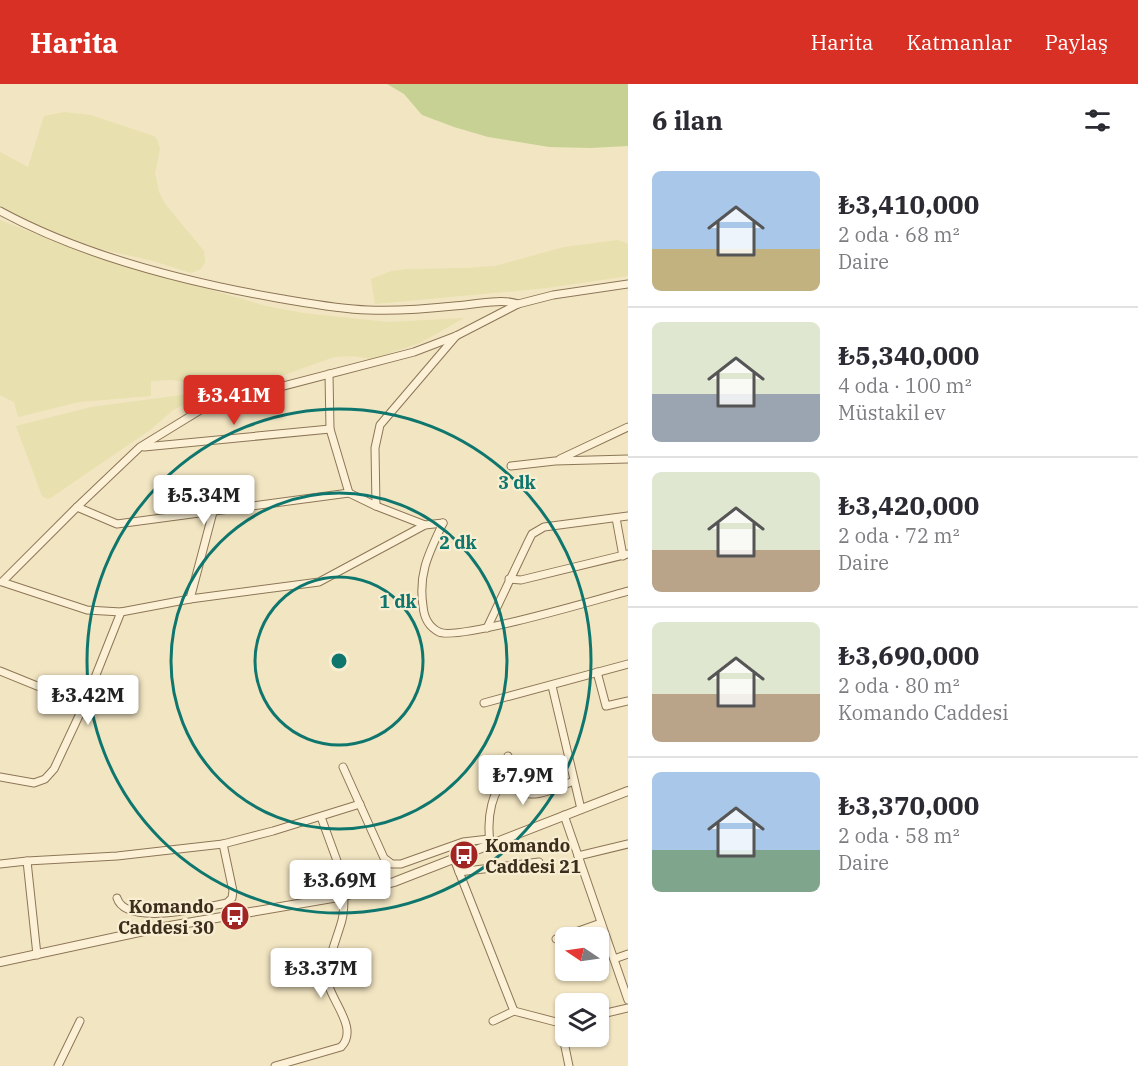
<!DOCTYPE html>
<html lang="tr">
<meta charset="utf-8">
<style>
:root{--surface:#fff;--page:#f2f2f3;--text:#2b2b33;--muted:#7c7c81;--line:#e1e1e2;--accent:#d93025}
body{margin:0;font-family:"IBM Plex Serif",serif;background:var(--page);color:var(--text);height:100vh;display:flex;flex-direction:column;font-size:22px;white-space:nowrap}
*{box-sizing:border-box;margin:0}
p{font-size:20px;color:var(--muted)}
.icon{flex:none;width:33px;height:33px;fill:none;stroke:currentColor;stroke-width:2;stroke-linecap:round;stroke-linejoin:round}
.map{position:relative;flex:1;overflow:hidden}
.panel{display:flex;flex-direction:column;background:var(--surface);width:510px}
.panel>*{flex:none}
.needle{width:39px;rotate:283deg}
.buttons{position:absolute;left:555px;top:843px;display:grid;gap:12px}
.buttons a{display:grid;place-items:center;width:54px;height:54px;border-radius:9px;background:var(--surface);box-shadow:0 2px 4px #0004;font-size:30px}
.price{position:absolute;translate:-50% -51px;padding:0 14px;border-radius:6px;background:#fff;color:#222;font-size:20px;line-height:39px;filter:drop-shadow(0 2px 3px #0008)}
.price::after{content:'';position:absolute;left:50%;top:36px;width:18px;height:14px;margin-left:-9px;background:inherit;clip-path:polygon(0 0,100% 0,50% 100%)}
.price.on{background:var(--accent);color:#fff}
ul{padding:0;list-style:none}
li{display:flex;align-items:center;gap:18px;height:150px;padding:0 24px}
li+li{border-top:2px solid var(--line)}
li span{display:grid;place-items:center;flex:none;width:168px;height:120px;border-radius:9px;color:#555}
li>.icon{margin-inline-start:auto}
span .icon{width:72px;height:72px;fill:#fffc;stroke-width:1}
li b{font-size:26px}
h2{display:flex;justify-content:space-between;align-items:center;height:72px;padding:0 24px;font-size:26px}
header{display:flex;align-items:center;gap:36px;box-sizing:border-box;height:84px;padding:0 30px;background:var(--accent);color:#fff}
header strong{font-size:28px}
nav{display:flex;gap:33px;margin-inline-start:auto;font-size:21px}
main{display:flex;flex:1;min-height:0}
.map>svg:first-child{display:block}
</style>
<header>
<strong>Harita</strong>
<nav><a>Harita</a><a>Katmanlar</a><a>Paylaş</a></nav>
</header>
<main>
<div class="map">
<svg width="628" height="982" viewBox="0 0 628 982">
<rect width="100%" height="100%" fill="#f2e5c2"/>
<g fill="#e8e0ae">
<path d="M64,28L91,31L154,52L157,55L160,65L155,89L159,108L165,120L204,167L205,178L201,185L191,189L153,177L96,164L26,137L0,123V68L28,83L44,32Z"/>
<path d="M0,136L86,170L266,222L303,229L388,238L464,234L420,259L372,275L352,272L334,273L273,295L238,302L214,303L172,296L151,297V312L79,318L18,333L14,318L0,311Z"/>
<path d="M618,156L628,160V192L547,204L375,220L371,195L391,187L408,185L466,184L495,182L564,163Z"/>
<path d="M205,308L206,314L190,318L173,326L150,346L52,413L48,415L42,412L16,342L91,323Z"/>
</g>
<path fill="#c8d194" d="M387,0H628V62L591,64L549,63L488,53L454,43L422,31L404,10Z"/>
<g fill="none" stroke-linecap="round" stroke-linejoin="round">
<g stroke="#8d7657" stroke-width="9">
<g id="minor">
<path d="M0,127C81,171 186,198 277,214C307,219 337,225 368,226C397,227 426,225 454,222C471,221 503,214 518,220"/>
<path d="M329,290L330,345L349,409"/>
<path d="M144,363L330,345"/>
<path d="M560,375L628,343"/>
<path d="M511,382L555,377L628,375"/>
<path d="M376,422L375,364L380,341L456,252"/>
<path d="M77,423L140,363L207,322L414,268L456,252L518,220L553,211L628,200"/>
<path d="M616,434L623,472"/>
<path d="M443,439C429,469 418,489 423,522C424,534 429,543 439,548C458,557 599,515 628,507"/>
<path d="M509,495L521,496L628,470"/>
<path d="M190,515L213,428"/>
<path d="M121,528L190,515L319,498L425,441L443,439"/>
<path d="M487,544L528,458L532,450L544,443L628,432"/>
<path d="M0,587L84,621L54,685L45,695L34,699L0,693"/>
<path d="M597,588L606,622L628,617"/>
<path d="M552,602L581,725"/>
<path d="M484,619L628,580"/>
<path d="M84,621L121,528L87,526L2,498L77,423L117,440L349,409L376,422L425,441"/>
<path d="M508,672L517,706C534,717 557,703 574,697"/>
<path d="M343,683L384,774L392,780H401L463,758L489,755"/>
<path d="M564,731L628,916"/>
<path d="M321,733L344,796"/>
<path d="M490,758C487,737 490,701 513,692"/>
<path d="M223,760L273,747L360,720"/>
<path d="M578,772L628,760"/>
<path d="M454,775L514,927L493,937"/>
<path d="M27,777L117,772L223,760L233,807L232,814L227,819C205,823 126,843 117,814"/>
<path d="M0,780L27,777L37,871"/>
<path d="M459,788L539,778"/>
<path d="M556,855L601,839"/>
<path d="M614,875L628,870"/>
<path d="M514,927L560,939L569,982"/>
<path d="M598,931L628,924"/>
<path d="M58,982L80,937"/>
<path d="M275,982L341,963C359,945 332,918 328,899C324,883 338,852 342,836C344,828 344,820 344,812"/>
</g>
</g>
<g stroke="#8d7657" stroke-width="10">
<path id="tertiary" d="M0,878L158,844L344,812L394,798L628,707"/>
</g>
<use href="#minor" stroke="#fcf1d6" stroke-width="7"/>
<use href="#tertiary" stroke="#fcf1d6" stroke-width="8"/>
</g>
<g fill="none" stroke="#0f766e" stroke-width="3">
<circle cx="339" cy="577" r="84"/>
<circle cx="339" cy="577" r="168"/>
<circle cx="339" cy="577" r="252"/>
</g>
<defs>
<g id="bus-disc" transform="scale(1.5)"><circle r="9.5" fill="#a12522" stroke="#f8eed2"/><path d="M-5-6H5V4H4V6H2V4H-2V6H-4V4H-5ZM-3.5-4V0h7V-4ZM-3.5 1.2v1.5H-2V1.2ZM2 1.2v1.5H3.5V1.2Z" fill="#fff"/></g>
</defs>
<g fill-rule="evenodd">
<use href="#bus-disc" x="464" y="771"/>
<use href="#bus-disc" x="235" y="832"/>
</g>
<g text-anchor="middle" dominant-baseline="central" stroke-width="4.5" stroke-linejoin="round" paint-order="stroke">
<g font-size="18" font-weight="bold" fill="#3c2d1d" stroke="#f8eed2" text-anchor="start">
<text x="485" y="761">Komando<tspan x="485" dy="21">Caddesi 21</tspan></text>
<text x="214" y="822" text-anchor="end">Komando<tspan x="214" dy="21">Caddesi 30</tspan></text>
</g>
</g>
<circle cx="339" cy="577" r="9" fill="#0f766e" stroke="#f8eed2" stroke-width="3"/>
<g font-size="18" text-anchor="middle" font-weight="bold" fill="#0f766e" stroke="#f8eed2" stroke-width="4.5" stroke-linejoin="round" paint-order="stroke">
<text x="517" y="405">3 dk</text>
<text x="458" y="465">2 dk</text>
<text x="398" y="524">1 dk</text>
</g>
</svg>
<div class="buttons">
<a><svg class="needle" viewBox="-14 -14 28 28"><path d="M0-13l5 13h-10z" fill="#e53935"/><path d="M0 13l5-13h-10z" fill="#7c7c81"/></svg></a>
<a><svg class="icon" aria-label="layers" viewBox="0 0 24 24"><path d="M12 4l9 5-9 5-9-5zM3 14l9 5 9-5"/></svg></a>
</div>
<b class="price on" style="left:234px;top:342px">₺3.41M</b>
<b class="price" style="left:204px;top:442px">₺5.34M</b>
<b class="price" style="left:88px;top:642px">₺3.42M</b>
<b class="price" style="left:523px;top:722px">₺7.9M</b>
<b class="price" style="left:340px;top:827px">₺3.69M</b>
<b class="price" style="left:321px;top:915px">₺3.37M</b>
</div>
<section class="panel">
<h2>6 ilan<svg class="icon" aria-label="filters" viewBox="0 0 24 24"><path d="M4 7h16M4 17h16"/><circle cx="9" cy="7" r="2"/><circle cx="15" cy="17" r="2"/></svg></h2>
<ul>
<li><span style="background:linear-gradient(#a9c7e8 65%,#c2b280 0)"><svg class="icon" aria-label="home" viewBox="0 0 24 24"><path d="M3 11l9-7 9 7M6 9v11h12V9"/></svg></span><div><b>₺3,410,000</b><p>2 oda · 68 m²</p><p>Daire</p></div></li>
<li><span style="background:linear-gradient(#dfe7d0 60%,#9aa5b1 0)"><svg class="icon" aria-label="home" viewBox="0 0 24 24"><path d="M3 11l9-7 9 7M6 9v11h12V9"/></svg></span><div><b>₺5,340,000</b><p>4 oda · 100 m²</p><p>Müstakil ev</p></div></li>
<li><span style="background:linear-gradient(#dfe7d0 65%,#b9a48a 0)"><svg class="icon" aria-label="home" viewBox="0 0 24 24"><path d="M3 11l9-7 9 7M6 9v11h12V9"/></svg></span><div><b>₺3,420,000</b><p>2 oda · 72 m²</p><p>Daire</p></div></li>
<li><span style="background:linear-gradient(#dfe7d0 60%,#b9a48a 0)"><svg class="icon" aria-label="home" viewBox="0 0 24 24"><path d="M3 11l9-7 9 7M6 9v11h12V9"/></svg></span><div><b>₺3,690,000</b><p>2 oda · 80 m²</p><p>Komando Caddesi</p></div></li>
<li><span style="background:linear-gradient(#a9c7e8 65%,#7fa58c 0)"><svg class="icon" aria-label="home" viewBox="0 0 24 24"><path d="M3 11l9-7 9 7M6 9v11h12V9"/></svg></span><div><b>₺3,370,000</b><p>2 oda · 58 m²</p><p>Daire</p></div></li>
</ul>
</section>
</main>
